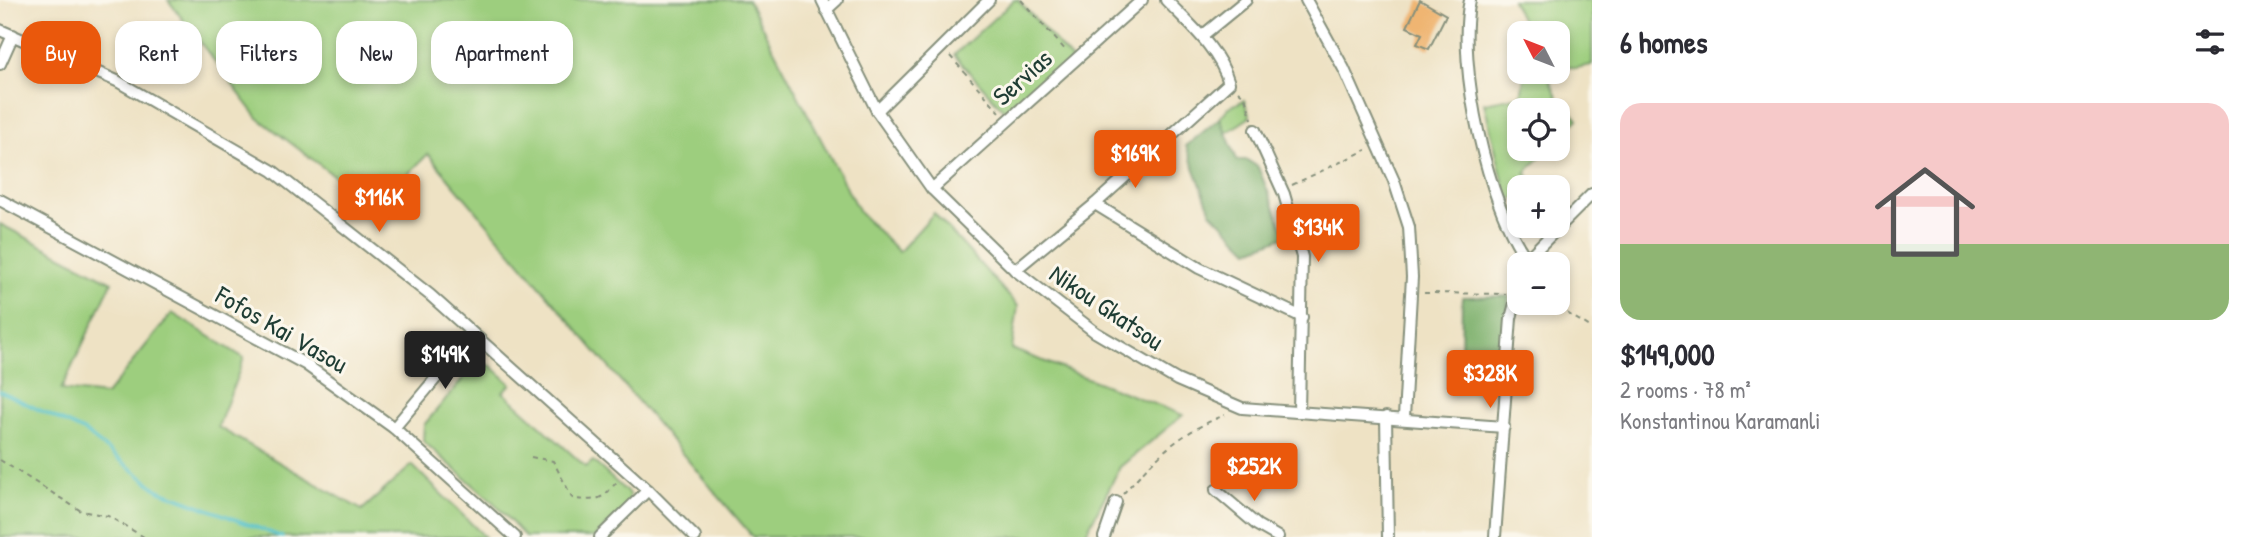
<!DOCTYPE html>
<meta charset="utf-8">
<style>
:root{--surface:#fff;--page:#f7f7f7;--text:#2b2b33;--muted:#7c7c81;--line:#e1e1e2;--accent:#ea580c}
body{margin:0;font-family:"Patrick Hand",sans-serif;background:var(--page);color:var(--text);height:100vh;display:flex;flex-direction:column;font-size:26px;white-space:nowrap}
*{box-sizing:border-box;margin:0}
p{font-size:23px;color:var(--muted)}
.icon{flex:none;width:38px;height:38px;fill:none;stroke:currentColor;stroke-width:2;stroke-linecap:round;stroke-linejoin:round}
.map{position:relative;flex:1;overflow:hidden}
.drawer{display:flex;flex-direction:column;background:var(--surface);width:665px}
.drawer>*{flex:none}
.top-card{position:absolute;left:21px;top:21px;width:665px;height:63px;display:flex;gap:14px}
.needle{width:46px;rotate:312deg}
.controls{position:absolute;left:1507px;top:21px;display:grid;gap:14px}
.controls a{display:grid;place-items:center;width:63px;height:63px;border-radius:14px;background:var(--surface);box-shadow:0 4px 10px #0003;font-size:35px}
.price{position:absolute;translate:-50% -60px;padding:0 16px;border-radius:7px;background:var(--accent);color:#fff;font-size:23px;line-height:46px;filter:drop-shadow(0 2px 4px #0008)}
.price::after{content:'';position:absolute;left:50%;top:42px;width:21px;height:16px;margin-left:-10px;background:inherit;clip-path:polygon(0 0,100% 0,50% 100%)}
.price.current{background:#222;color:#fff}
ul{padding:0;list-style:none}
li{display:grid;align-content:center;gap:14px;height:371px;padding:0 28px}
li+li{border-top:2px solid var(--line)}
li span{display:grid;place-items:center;height:217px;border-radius:21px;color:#555}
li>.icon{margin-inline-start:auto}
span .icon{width:126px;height:126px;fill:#fffc;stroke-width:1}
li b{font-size:30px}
h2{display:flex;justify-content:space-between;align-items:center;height:84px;padding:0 28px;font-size:30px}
.pill{padding:0 24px;border-radius:21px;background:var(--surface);box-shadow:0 4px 10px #0003;font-size:24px;line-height:63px}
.pill.current{background:var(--accent);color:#fff}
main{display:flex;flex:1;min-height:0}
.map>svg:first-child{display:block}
</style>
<main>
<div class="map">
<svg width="1592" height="537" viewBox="0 0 1592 537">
<rect width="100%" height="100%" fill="#fbf7ec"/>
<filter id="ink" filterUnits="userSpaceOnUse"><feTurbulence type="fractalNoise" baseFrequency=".0143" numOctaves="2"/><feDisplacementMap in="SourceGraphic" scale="14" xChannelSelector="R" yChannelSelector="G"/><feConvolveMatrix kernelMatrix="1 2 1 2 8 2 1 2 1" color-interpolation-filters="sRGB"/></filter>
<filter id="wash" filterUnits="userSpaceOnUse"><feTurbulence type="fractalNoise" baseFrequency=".00686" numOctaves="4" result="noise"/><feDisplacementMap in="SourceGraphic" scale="28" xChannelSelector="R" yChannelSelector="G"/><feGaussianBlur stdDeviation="1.57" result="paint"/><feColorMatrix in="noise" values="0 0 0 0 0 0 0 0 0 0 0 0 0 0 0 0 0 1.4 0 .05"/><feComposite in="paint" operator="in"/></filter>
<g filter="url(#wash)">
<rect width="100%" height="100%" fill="#eee2c4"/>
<g fill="#9dce7e" stroke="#5e8659" stroke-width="2">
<path d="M168,0H748L859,212L899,252L934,213L1018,306L1012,349L1183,415L1120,467L1084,537H753L428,154L375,207L258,118Z"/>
<path d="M1014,0H1018L1072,60L1008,115L954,55Z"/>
<path d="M1512,0H1592V65L1576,68L1558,64V33H1528Z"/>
<path d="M1525,72H1546L1558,98L1578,119L1558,139V110H1519V149H1548L1525,173L1536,185L1519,187V196L1508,201L1484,103L1521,96Z"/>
<path d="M1244,100L1250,117L1226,133L1220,118L1228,108Z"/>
<path d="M0,224L112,282L61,390L106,395L172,313L244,358L218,427L362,510L412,465L485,537H0Z"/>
<path d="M481,363L491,366L511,384L503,392L586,467L593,461L629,494V505L595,537H525L495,504L423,441L424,425L472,368Z"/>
</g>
<g fill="#7eb16d" stroke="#4e7750" stroke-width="2">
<path d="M1220,118L1237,160H1247L1258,167L1286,236L1249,250L1211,212L1186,146Z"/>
<path d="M1509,296L1504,363L1461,359L1462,297Z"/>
</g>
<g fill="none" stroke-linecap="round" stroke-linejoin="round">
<path stroke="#53c1c9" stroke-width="3.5" d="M0,391L85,432L158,490L282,537"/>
</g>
<g id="blocks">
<path fill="#efb572" d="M1420,0L1446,15L1429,49L1417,44L1422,34L1407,27Z"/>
</g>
</g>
<g filter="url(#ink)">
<use href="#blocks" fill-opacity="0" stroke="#86907c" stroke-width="2"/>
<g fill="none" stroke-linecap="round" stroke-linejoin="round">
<g stroke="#86907c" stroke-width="14">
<g id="street">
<path d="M822,0L877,111L932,189L1015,270L1095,332L1177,380L1242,408L1504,427"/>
<path d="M1306,0L1344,69L1394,181L1409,227L1412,277L1404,417"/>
<path d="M1470,0C1456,64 1488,207 1527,259"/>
<path d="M826,10L837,0"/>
<path d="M0,30L117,81L273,171L430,295L648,490L695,537"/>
<path d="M1202,36L1246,0"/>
<path d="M0,64L13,35"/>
<path d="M877,111L989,0"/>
<path d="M1255,130L1284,194L1302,257L1299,412"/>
<path d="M932,189L1142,0"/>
<path d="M0,200L305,364L394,428L515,537"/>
<path d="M1095,204L1199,268L1302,317"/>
<path d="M1527,259L1592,194"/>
<path d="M1015,270L1095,204L1229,83C1219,49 1190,25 1166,0"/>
<path d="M1386,417L1388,537"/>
<path d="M394,428L473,334"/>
<path d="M1216,490L1257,525L1278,537"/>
<path d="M600,537L648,490"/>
<path d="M1104,537L1116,502"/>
<path d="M1495,537L1511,318L1519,289"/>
</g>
</g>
<g stroke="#86907c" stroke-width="2" stroke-dasharray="5 5" stroke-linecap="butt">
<path d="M1021,0L1067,52"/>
<path d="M950,56L1000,112"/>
<path d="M1238,91L1245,97L1252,119"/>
<path d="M1292,185L1366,150"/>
<path d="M1424,293L1506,294"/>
<path d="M1550,303L1592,328"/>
<path d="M531,457L553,461L573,499C600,501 602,500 619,479"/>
<path d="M0,460L81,511L108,516L144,537"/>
<path d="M1123,494C1155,457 1179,433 1225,415"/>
</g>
<use href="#street" stroke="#fff" stroke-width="10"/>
</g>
</g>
<g text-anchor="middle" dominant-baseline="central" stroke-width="6" stroke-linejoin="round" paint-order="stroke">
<g font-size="26" fill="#1f3d34" stroke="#fbf7ec">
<text transform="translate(1022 77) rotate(-42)">Servias</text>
<text transform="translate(1107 307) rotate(34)">Nikou Gkatsou</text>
<text transform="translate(282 329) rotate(30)">Fofos Kai Vasou</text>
</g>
</g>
</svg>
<div class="controls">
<a><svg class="needle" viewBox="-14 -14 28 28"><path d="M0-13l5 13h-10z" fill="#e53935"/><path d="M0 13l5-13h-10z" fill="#7c7c81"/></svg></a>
<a><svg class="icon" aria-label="locate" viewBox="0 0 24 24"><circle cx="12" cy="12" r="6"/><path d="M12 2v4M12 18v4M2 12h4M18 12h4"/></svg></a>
<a>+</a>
<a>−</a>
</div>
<b class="price" style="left:1135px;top:190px">$169K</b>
<b class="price" style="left:379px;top:234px">$116K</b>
<b class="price" style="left:1318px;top:264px">$134K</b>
<b class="price current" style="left:445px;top:391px">$149K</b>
<b class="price" style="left:1490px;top:410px">$328K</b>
<b class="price" style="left:1254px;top:503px">$252K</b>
<div class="top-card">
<a class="pill current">Buy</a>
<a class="pill">Rent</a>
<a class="pill">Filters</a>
<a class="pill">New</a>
<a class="pill">Apartment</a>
</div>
</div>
<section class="drawer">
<h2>6 homes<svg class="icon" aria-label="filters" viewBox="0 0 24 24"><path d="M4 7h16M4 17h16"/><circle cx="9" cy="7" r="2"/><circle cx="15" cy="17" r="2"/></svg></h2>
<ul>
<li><span style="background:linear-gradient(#f6c9c9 65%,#8fb573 0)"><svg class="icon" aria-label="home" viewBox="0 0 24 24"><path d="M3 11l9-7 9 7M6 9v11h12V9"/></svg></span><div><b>$149,000</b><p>2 rooms · 78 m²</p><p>Konstantinou Karamanli</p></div></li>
</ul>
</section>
</main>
